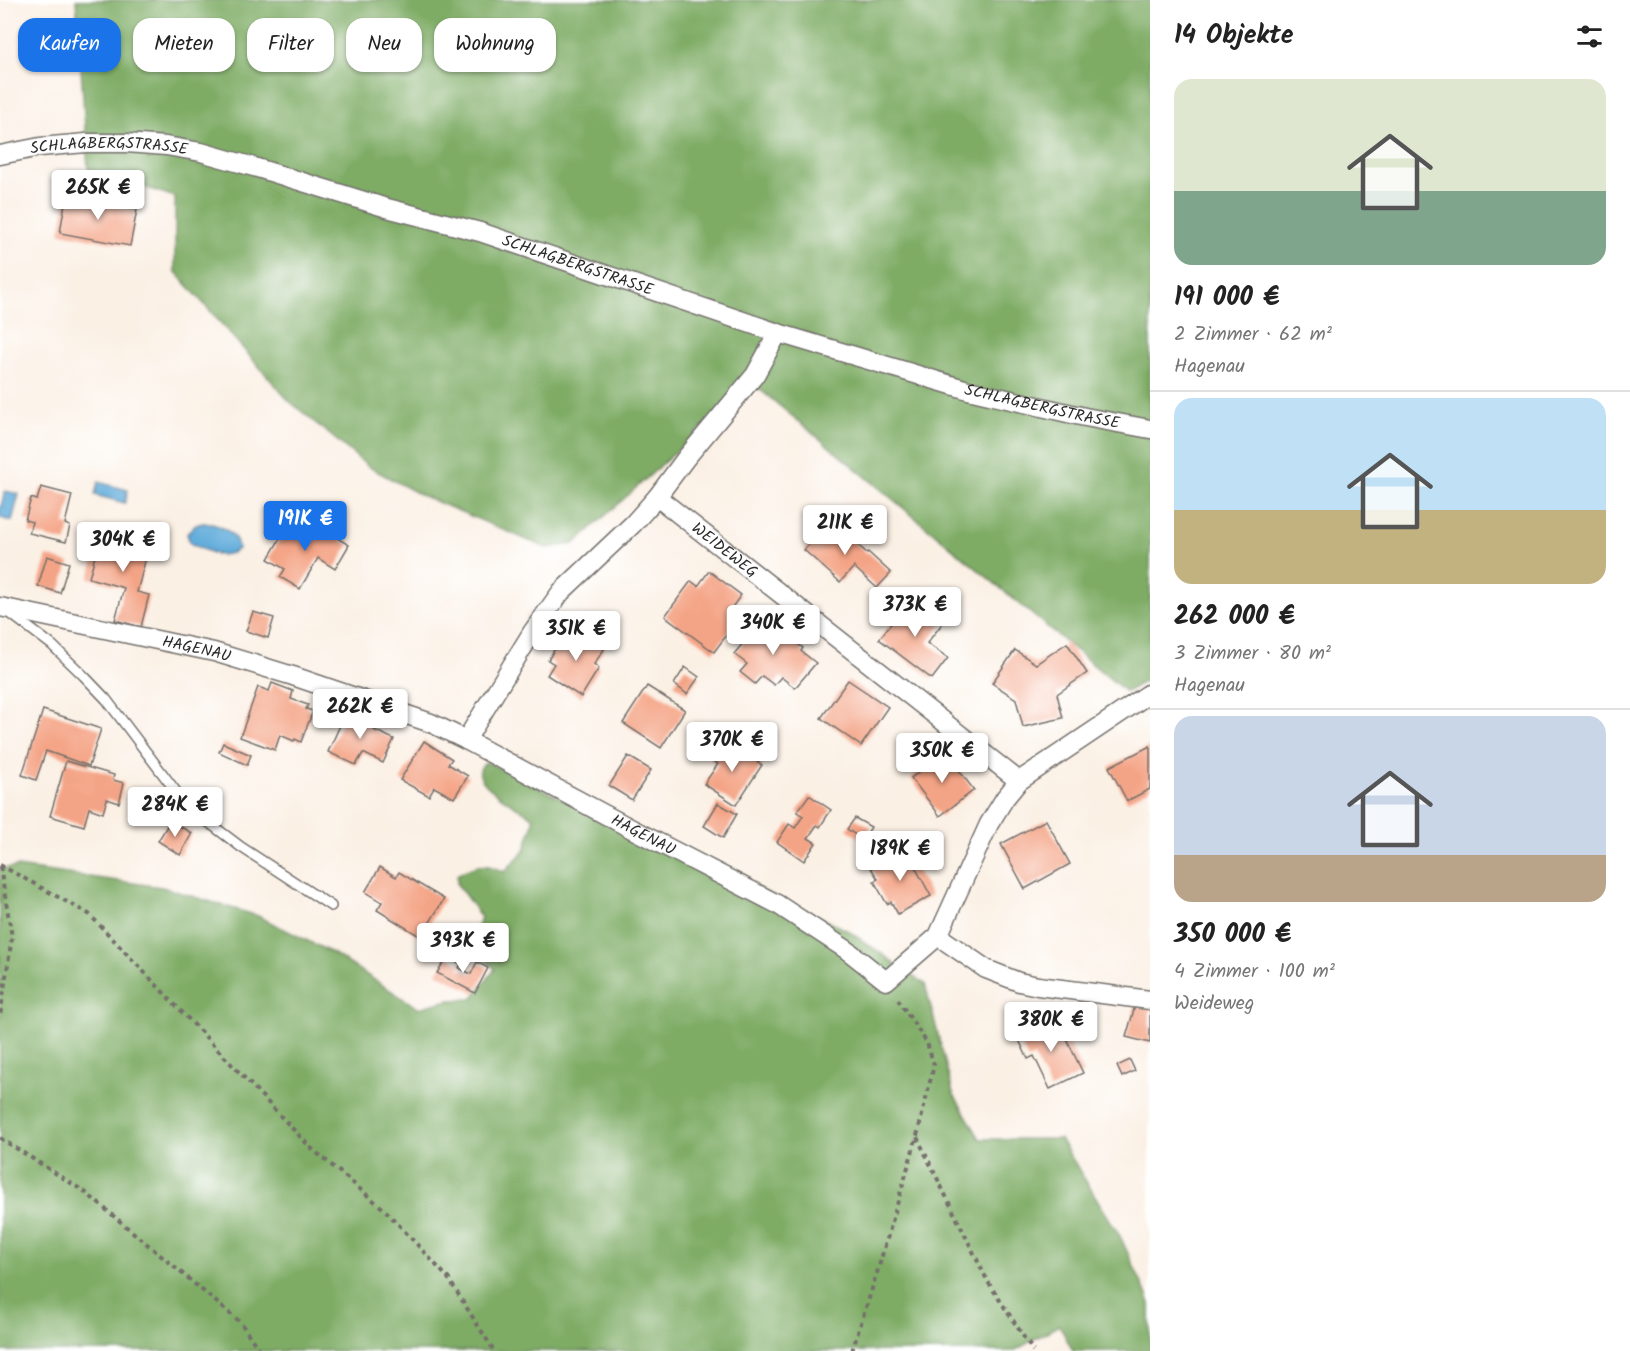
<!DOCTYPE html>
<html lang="de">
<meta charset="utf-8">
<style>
:root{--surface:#fff;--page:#f2f2f2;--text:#222;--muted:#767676;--line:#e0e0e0;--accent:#1a73e8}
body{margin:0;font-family:Kalam,sans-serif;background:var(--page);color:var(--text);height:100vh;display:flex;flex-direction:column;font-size:22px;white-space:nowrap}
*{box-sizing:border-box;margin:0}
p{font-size:20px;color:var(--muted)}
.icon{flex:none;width:33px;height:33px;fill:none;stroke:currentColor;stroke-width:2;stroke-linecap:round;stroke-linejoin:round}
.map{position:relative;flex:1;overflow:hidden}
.details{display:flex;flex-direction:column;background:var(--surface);width:480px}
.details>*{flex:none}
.banner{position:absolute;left:18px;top:18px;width:570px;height:54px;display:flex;gap:12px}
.price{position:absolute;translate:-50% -51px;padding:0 14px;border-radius:6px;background:#fff;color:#222;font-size:20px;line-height:39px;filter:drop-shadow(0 2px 3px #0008)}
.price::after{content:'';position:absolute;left:50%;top:36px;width:18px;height:14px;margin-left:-9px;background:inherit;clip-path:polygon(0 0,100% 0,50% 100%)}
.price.selected{background:var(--accent);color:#fff}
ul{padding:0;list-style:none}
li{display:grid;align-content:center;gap:12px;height:318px;padding:0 24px}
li+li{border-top:2px solid var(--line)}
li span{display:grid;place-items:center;height:186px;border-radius:18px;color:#555}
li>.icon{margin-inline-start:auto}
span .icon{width:108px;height:108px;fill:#fffc;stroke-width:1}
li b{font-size:26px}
h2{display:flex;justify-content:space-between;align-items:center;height:72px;padding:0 24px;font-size:26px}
.pill{padding:0 21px;border-radius:18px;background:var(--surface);box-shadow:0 2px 4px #0004;font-size:21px;line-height:54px}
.pill.selected{background:var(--accent);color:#fff}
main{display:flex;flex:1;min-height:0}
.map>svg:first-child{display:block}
</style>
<main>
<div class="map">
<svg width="1150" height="1351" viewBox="0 0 1150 1351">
<rect width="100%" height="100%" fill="#fff"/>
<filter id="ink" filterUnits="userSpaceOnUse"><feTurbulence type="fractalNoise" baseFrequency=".0167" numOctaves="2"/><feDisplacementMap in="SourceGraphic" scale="12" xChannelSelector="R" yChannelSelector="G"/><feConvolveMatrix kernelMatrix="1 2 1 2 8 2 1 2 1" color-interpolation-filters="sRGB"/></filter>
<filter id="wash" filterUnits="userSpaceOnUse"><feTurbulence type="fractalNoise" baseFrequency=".008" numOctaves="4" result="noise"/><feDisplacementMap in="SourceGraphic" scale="24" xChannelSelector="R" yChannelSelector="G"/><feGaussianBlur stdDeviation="1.35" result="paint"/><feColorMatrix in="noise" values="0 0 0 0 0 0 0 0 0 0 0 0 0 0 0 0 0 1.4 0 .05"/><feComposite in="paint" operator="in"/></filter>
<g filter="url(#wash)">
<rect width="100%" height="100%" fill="#fbf0e4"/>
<g fill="#7eac65" stroke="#546c48" stroke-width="1.5">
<path d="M76,0H1150V678L1126,692L752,383L574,544L546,548L421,495L369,467L289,401L175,271V197L88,169Z"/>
<path d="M487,762L548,792L847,930L925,984L953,1093L980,1139H1060L1120,1236L1144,1288L1150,1304V1351H1073L1059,1325L1014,1351H0V869L17,867L162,887L258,916L334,954L418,1008L449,1000L472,999L495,969L470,945L481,917L457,884V875C473,865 486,861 504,872L525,850L533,823V818C523,808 458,780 487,762Z"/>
</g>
<g fill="#64addb" stroke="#486c83" stroke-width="1.5">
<path d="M98,482L128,490L125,503L95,495Z"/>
<path d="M5,491L19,494L12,521L0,518V510Z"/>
<path d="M203,523C217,523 238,532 238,549C222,562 206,550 190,543L187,534L195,525Z"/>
</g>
<g id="blocks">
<g fill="#f4a486">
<path d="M66,197L137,210L130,246L60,233Z"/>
<path d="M41,487L72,495L65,524L70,526L66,542L29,533L32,522L25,520L31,498L37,500Z"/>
<path d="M292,518L324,537L327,532L349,545L335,569L318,558L300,589L280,577L285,569L268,559Z"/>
<path d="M830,521L867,553L868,552L891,573L877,588L854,567L840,582L804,550Z"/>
<path d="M102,530L150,542L137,592L149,595L141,627L115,620L124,588L89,578Z"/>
<path d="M47,556L69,563L60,593L38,586Z"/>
<path d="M709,571L741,595L730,610L740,617L714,652L665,616L691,581L698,586Z"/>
<path d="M912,596L942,624L927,643L948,658L932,679L879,639Z"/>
<path d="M253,612L274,618L268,638L246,631Z"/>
<path d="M764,618L803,648L801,651L816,663L795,688L781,677L774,685L762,676L755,684L740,672L747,664L734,654Z"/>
<path d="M574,628L605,648L594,664L599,668L581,697L547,675L554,664L548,660L559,642L564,645Z"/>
<path d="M1067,643L1087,673L1057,694L1063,718L1023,727L1016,699L992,683L1015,650L1036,664Z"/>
<path d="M685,667L699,677L687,694L674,684Z"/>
<path d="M848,680L888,707L861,746L821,718Z"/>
<path d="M272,683L293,691L291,699L308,705L306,709L313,711L301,742L295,739L294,741L280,735L275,750L240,737L258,687L269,691Z"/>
<path d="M647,686L685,710L661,748L623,723Z"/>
<path d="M43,710L101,729L89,766L46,751L36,780L22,775Z"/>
<path d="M347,710L376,724L374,730L394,739L383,763L363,753L356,765L328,752Z"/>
<path d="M424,741L452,759L448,764L468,776L454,798L434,787L429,796L400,780Z"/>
<path d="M223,743L251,755L247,765L219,752Z"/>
<path d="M721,744L727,748L730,744L762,765L736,805L704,784L718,764L711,760Z"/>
<path d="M1150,746V789L1127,801L1109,767Z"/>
<path d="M945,752L974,790L940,816L911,778Z"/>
<path d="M628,756L651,770L632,800L609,786Z"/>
<path d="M66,761L114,775L113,780L124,783L119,803L107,799L103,813L89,808L84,826L50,816Z"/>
<path d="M809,795L831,810L820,827L817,825L808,838L816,843L804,861L777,842L789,824L795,828L803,816L797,812Z"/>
<path d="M718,803L737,814L723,838L704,826Z"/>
<path d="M855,818L871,827L863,840L847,829Z"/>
<path d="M1046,820L1070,864L1025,889L1001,844Z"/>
<path d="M170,821L192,833L180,855L158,841Z"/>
<path d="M905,849L931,896L898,914L891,902L887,904L874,881L878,879L871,868Z"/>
<path d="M380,867L396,877L399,872L444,899L421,937L377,910L382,902L365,892Z"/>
<path d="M447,956L461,964L459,968L471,974L477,962L488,968L475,993L437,973Z"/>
<path d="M1150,1001V1043L1126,1037L1135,1006L1147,1009Z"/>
<path d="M1056,1017L1083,1073L1050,1089L1034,1056L1028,1059L1017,1036Z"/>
<path d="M1130,1060L1135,1071L1122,1077L1117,1066Z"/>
</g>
</g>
</g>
<g filter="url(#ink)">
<use href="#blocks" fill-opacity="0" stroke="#74706c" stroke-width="1.5"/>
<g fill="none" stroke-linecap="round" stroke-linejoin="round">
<g stroke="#74706c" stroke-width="12">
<path id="lane" d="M11,614L52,645L84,676L106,699L187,806L241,847L331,906"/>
</g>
<g stroke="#74706c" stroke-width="21">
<g id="street">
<path id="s1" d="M0,155L40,147L86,143H126L166,146L201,152L254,167L387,208L480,232L778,333L968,390L1085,417L1150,429"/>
<path id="s2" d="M657,497L1019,781"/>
<path id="s3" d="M0,607L214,652L293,676L431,723L466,740L630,828L777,904L847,950L886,981L938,936L989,824L1005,798L1019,781L1150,693"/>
<path d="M466,740L533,631L561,592L633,524L657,497L686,458L755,375L778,333"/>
<path d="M938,936L986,969L1019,982L1038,986L1150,1000"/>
</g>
</g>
<g stroke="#74706c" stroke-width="4" stroke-dasharray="4.5 4.5" stroke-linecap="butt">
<path d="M0,865L89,914L311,1148L385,1210L448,1278L494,1351"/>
<path d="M0,867L12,937L0,1016"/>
<path d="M917,1137L988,1282L1033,1351"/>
<path d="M0,1138L85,1192L240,1322L260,1351"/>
<path d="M852,1351L877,1273L917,1136L934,1065L927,1043L897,998"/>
</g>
<use href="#lane" stroke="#fff" stroke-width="9"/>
<use href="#street" stroke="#fff" stroke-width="18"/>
</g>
</g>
<g text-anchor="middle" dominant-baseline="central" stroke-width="6" stroke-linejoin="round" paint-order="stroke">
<g font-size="16" fill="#2b2b2b" stroke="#fff">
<text stroke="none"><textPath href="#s1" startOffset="110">SCHLAGBERGSTRASSE</textPath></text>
<text stroke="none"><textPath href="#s1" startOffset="596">SCHLAGBERGSTRASSE</textPath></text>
<text stroke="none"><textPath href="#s1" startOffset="1082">SCHLAGBERGSTRASSE</textPath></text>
<text stroke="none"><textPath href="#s2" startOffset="86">WEIDEWEG</textPath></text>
<text stroke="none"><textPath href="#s3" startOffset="201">HAGENAU</textPath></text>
<text stroke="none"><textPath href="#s3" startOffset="687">HAGENAU</textPath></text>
</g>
</g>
</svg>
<b class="price" style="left:98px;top:221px">265K €</b>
<b class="price selected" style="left:305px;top:552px">191K €</b>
<b class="price" style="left:845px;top:556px">211K €</b>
<b class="price" style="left:123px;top:573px">304K €</b>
<b class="price" style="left:915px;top:638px">373K €</b>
<b class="price" style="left:773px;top:656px">340K €</b>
<b class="price" style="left:576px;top:662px">351K €</b>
<b class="price" style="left:360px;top:740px">262K €</b>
<b class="price" style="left:732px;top:773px">370K €</b>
<b class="price" style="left:942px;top:784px">350K €</b>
<b class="price" style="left:175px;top:838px">284K €</b>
<b class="price" style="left:900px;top:882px">189K €</b>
<b class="price" style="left:463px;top:974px">393K €</b>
<b class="price" style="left:1051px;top:1053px">380K €</b>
<div class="banner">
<a class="pill selected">Kaufen</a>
<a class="pill">Mieten</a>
<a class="pill">Filter</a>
<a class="pill">Neu</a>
<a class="pill">Wohnung</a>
</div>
</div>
<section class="details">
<h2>14 Objekte<svg class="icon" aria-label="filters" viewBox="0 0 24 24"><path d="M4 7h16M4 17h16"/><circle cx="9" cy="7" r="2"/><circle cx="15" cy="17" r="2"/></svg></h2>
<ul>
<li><span style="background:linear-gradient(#dfe7d0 60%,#7fa58c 0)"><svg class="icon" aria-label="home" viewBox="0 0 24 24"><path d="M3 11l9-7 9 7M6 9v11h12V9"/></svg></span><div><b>191 000 €</b><p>2 Zimmer · 62 m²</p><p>Hagenau</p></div></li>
<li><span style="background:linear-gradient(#bfe0f5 60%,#c2b280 0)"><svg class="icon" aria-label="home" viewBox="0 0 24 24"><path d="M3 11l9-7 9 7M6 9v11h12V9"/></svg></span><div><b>262 000 €</b><p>3 Zimmer · 80 m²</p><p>Hagenau</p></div></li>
<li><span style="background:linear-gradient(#c9d6e8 75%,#b9a48a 0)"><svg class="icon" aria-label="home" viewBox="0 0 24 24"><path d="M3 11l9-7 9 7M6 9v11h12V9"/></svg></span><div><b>350 000 €</b><p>4 Zimmer · 100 m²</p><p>Weideweg</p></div></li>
</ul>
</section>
</main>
